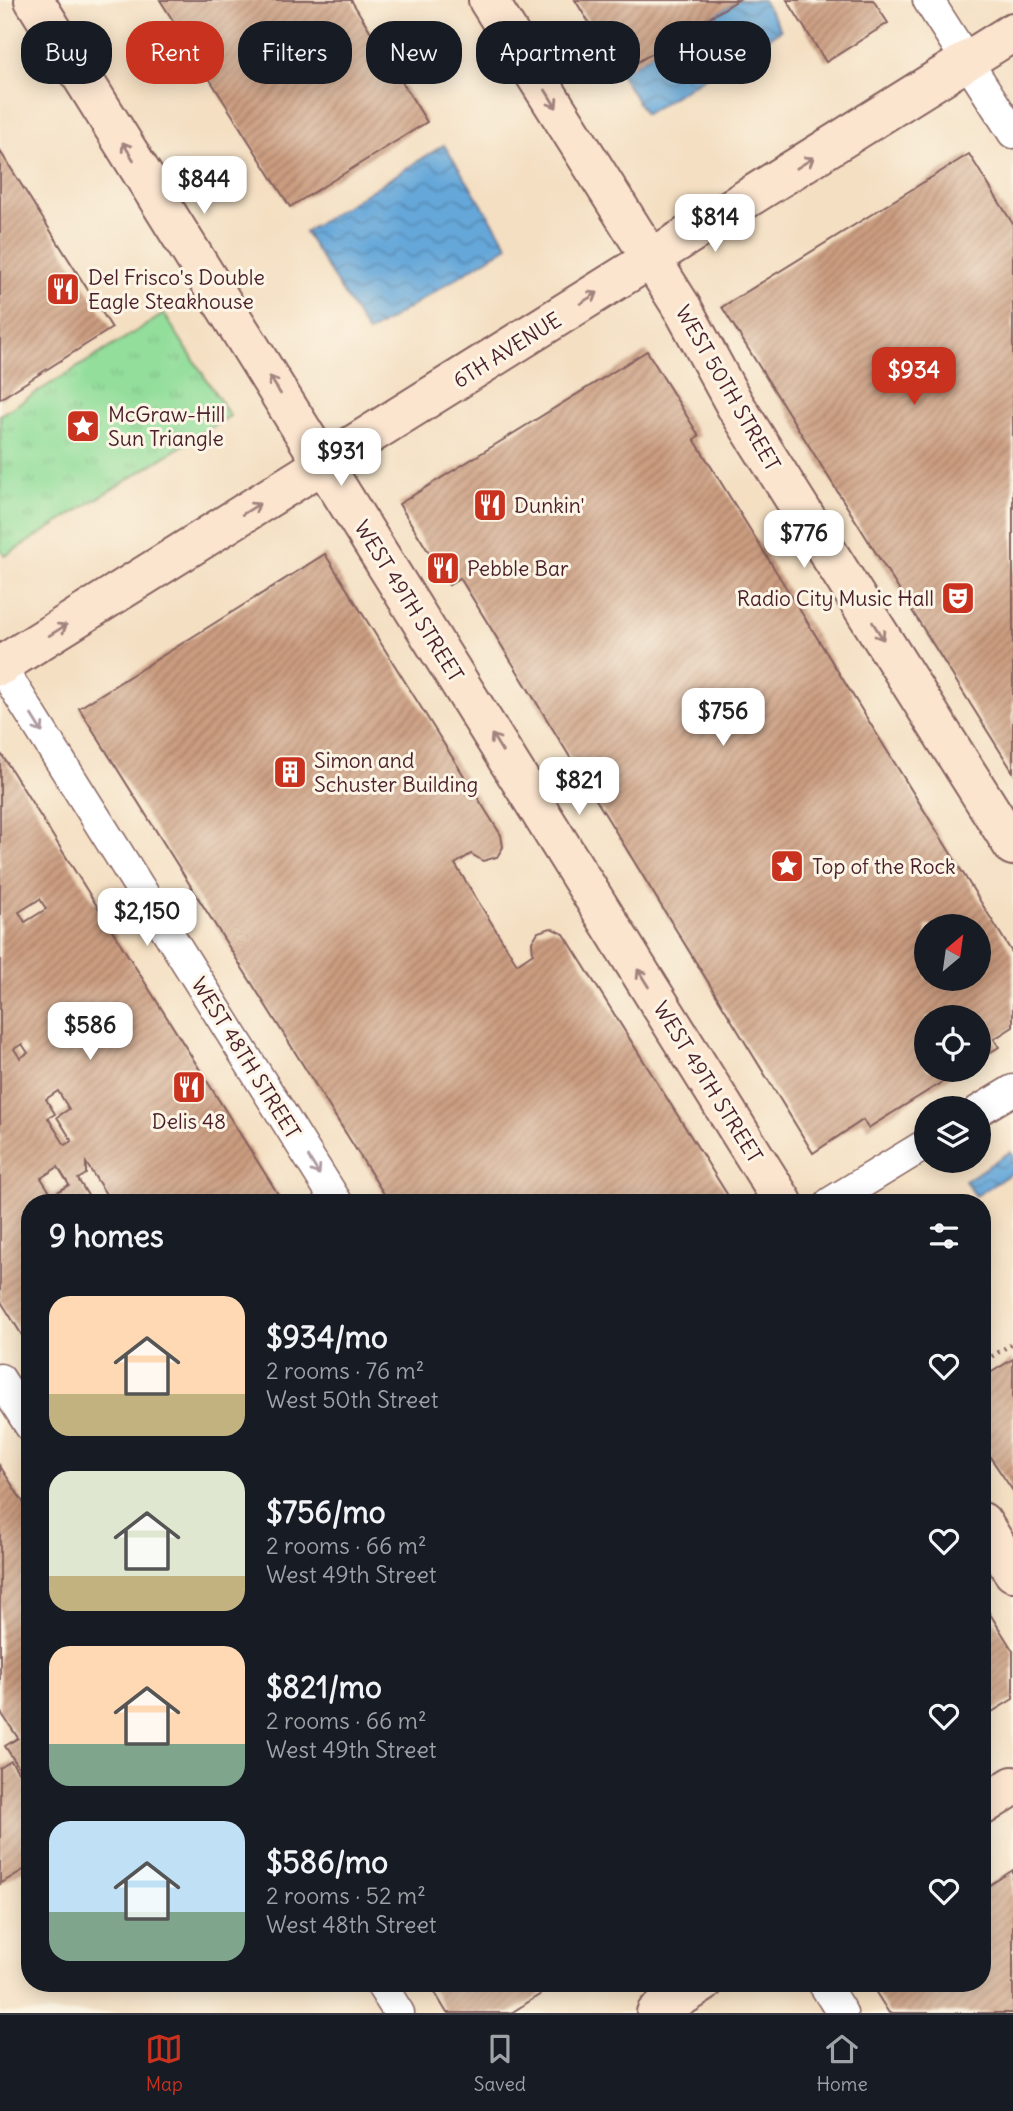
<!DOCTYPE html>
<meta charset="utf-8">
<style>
:root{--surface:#171b24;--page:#20242c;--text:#f1f3f6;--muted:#9ea1a6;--line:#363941;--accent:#c8321e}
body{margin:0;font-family:Delius,sans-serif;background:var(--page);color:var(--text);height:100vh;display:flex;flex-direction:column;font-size:26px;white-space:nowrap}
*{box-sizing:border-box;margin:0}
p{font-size:23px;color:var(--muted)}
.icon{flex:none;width:38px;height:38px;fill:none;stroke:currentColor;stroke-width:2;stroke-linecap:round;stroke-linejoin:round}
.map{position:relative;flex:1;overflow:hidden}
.sheet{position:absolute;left:21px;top:1194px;width:970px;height:798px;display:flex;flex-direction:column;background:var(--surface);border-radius:28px;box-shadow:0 4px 18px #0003}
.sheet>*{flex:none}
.guide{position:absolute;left:21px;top:21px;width:971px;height:63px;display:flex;gap:14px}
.needle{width:46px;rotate:29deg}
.tools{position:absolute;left:914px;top:914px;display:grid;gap:14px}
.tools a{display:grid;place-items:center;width:77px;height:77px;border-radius:50%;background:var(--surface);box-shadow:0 4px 18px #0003;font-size:35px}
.price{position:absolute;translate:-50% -60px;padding:0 16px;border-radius:14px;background:#fff;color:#222;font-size:23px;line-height:46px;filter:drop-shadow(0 2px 4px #0008)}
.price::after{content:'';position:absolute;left:50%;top:42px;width:21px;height:16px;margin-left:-10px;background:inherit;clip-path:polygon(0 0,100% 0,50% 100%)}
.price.active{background:var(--accent);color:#fff}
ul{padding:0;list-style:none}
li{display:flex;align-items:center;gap:21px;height:175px;padding:0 28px}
li span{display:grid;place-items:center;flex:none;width:196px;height:140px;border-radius:21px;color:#555}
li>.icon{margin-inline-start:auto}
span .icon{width:84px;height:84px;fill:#fffc;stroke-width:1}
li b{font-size:30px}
h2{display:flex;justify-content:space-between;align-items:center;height:84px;padding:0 28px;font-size:30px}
.tag{padding:0 24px;border-radius:28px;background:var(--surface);box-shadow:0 4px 18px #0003;font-size:24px;line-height:63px}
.tag.active{background:var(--accent);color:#fff}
.dock{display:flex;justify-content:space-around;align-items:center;height:98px;border-top:2px solid var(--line);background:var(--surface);font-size:19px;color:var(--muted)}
.dock a{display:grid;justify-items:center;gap:4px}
.dock .active{color:var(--accent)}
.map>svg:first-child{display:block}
</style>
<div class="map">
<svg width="1013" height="2013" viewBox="0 0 1013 2013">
<defs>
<pattern id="park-tufts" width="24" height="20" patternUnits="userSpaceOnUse" patternTransform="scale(1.75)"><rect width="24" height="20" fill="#93de9b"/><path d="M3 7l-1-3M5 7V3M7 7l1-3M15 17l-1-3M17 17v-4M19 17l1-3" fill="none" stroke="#80be86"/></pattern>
<pattern id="water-waves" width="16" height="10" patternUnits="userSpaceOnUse" patternTransform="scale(1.75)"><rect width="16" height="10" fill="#65a7d9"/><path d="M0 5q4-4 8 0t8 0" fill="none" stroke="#5587b0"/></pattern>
<pattern id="building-hatch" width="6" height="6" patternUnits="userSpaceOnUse" patternTransform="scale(1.75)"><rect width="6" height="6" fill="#cb9d80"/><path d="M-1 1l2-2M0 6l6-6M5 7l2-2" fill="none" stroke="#a77f69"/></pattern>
</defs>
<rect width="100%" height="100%" fill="#fcf5e5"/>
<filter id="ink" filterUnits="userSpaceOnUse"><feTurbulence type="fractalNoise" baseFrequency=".0143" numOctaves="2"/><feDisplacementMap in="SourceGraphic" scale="14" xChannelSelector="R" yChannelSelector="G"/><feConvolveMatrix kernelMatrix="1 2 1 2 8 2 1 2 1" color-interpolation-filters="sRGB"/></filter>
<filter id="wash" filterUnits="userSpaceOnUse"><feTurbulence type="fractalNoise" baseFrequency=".00686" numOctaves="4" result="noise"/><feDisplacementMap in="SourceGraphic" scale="28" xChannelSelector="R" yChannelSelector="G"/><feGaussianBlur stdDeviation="1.57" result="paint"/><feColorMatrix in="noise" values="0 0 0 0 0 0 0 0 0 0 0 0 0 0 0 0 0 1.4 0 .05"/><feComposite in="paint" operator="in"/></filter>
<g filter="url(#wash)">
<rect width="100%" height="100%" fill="#f4dfc2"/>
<path fill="url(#park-tufts)" stroke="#6e7e63" stroke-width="2" d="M164,314L230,416L5,556L0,549V415Z"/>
<g fill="url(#water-waves)" stroke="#586382" stroke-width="2">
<path d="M738,0H763L781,30L645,114L620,73Z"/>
<path d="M444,145L508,246L368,333L305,232Z"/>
<path d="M1010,1152L1013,1155V1172L976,1196L965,1181Z"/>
</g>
<g id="blocks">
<g fill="url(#building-hatch)" fill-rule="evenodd">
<path d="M160,0H351L427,122L290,207Z"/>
<path d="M575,0H738L620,73Z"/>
<path d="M787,0H873L888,23L826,62Z"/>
<path d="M0,151L112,328L0,399Z"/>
<path d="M969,154L1013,224V772L722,307Z"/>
<path d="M647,351L699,436L694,439L1013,954V1027L994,1039L999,1047L978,1060V1017H926V1069H963L868,1128L863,1120L813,1153L460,578L449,585L399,504ZM926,926H978V978H926Z"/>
<path d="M325,554L501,835L503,847L497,857L483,861L471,854L455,864L517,964L533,953L532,942L538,932L551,928L564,934L732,1202H389L79,708Z"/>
<path d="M2,755L283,1202H111L86,1163V1174L78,1179L92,1202H30V1348L0,1300V757ZM40,899L46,909L25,922L19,912ZM22,1044L28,1053L20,1058L14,1049ZM58,1091L69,1109L57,1117L72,1141L65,1145L48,1118L55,1114L46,1099ZM58,1167L69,1185L52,1195L41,1178Z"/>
<path d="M1013,1359V1491L982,1445V1378Z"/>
<path d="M0,1466L30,1513V1785L5,1746L18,1738L0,1711Z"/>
<path d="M982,1601L1013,1651V1699L982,1718Z"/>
<path d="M11,1761L30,1790V1845L26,1847L30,1853V1866L0,1884V1768Z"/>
<path d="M1013,1870V2013H889L870,1983H982V1890Z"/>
<path d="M429,1983H558L511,2013H447Z"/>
</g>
</g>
</g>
<g filter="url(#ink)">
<use href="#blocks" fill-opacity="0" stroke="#866260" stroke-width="2"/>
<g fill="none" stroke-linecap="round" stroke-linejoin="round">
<g stroke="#866260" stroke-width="33">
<g id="street">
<path d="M928,0L1013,133"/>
<path d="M0,665L337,1202"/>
<path d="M978,1111L1013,1090"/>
<path d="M831,1202L926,1144"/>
<path d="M0,1379L30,1426"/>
<path d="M380,1983L399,2013"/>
<path d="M823,1983L842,2013"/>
</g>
</g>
<g stroke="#866260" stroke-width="42">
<g id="secondary">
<path d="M34,0L783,1202"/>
<path d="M488,0L684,311L735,405L1013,846"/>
<path d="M0,666L1013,32"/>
<path d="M982,1522L1013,1572"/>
<path d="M982,1806L1013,1786"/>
<path d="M656,2013L703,1983"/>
</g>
</g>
<path stroke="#866260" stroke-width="4.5" stroke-dasharray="2 5" stroke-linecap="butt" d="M982,1354L986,1360L1013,1343"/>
<use href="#street" stroke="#fff" stroke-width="30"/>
<use href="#secondary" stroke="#fbe5cf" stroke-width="38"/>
</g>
<defs><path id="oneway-shaft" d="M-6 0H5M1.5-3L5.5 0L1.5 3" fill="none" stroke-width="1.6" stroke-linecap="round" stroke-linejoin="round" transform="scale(1.75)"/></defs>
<g stroke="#a2827d">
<use href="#oneway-shaft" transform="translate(551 99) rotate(58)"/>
<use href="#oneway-shaft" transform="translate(128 151) rotate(-122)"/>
<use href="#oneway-shaft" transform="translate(805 163) rotate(-32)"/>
<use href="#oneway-shaft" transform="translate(589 298) rotate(-32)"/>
<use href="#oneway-shaft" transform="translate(275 385) rotate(-122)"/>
<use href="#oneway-shaft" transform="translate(251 509) rotate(-32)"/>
<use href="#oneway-shaft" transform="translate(58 630) rotate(-32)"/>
<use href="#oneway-shaft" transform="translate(878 631) rotate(58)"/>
<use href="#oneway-shaft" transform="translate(497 743) rotate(-122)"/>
<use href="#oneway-shaft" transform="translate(643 978) rotate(-122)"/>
</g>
<g stroke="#ae9aa0">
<use href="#oneway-shaft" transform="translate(37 724) rotate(58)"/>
<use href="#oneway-shaft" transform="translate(314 1166) rotate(58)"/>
</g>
</g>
<defs>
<g id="restaurant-square" transform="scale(1.75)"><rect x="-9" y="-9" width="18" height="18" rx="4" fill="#c8321e" stroke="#fcf5e5"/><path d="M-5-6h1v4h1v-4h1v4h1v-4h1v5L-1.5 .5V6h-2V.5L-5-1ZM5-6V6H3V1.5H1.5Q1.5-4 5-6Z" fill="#fff"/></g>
<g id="sight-square" transform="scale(1.75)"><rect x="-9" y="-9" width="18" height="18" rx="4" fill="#c8321e" stroke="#fcf5e5"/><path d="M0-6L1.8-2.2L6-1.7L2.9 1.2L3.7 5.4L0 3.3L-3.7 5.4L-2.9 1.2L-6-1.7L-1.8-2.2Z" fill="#fff"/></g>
<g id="theatre-square" transform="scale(1.75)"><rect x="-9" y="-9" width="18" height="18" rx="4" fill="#c8321e" stroke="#fcf5e5"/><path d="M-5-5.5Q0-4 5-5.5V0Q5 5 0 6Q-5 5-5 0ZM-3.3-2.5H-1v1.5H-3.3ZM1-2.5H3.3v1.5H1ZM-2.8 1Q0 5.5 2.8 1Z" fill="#fff"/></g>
<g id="building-square" transform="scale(1.75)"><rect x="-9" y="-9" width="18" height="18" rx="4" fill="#c8321e" stroke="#fcf5e5"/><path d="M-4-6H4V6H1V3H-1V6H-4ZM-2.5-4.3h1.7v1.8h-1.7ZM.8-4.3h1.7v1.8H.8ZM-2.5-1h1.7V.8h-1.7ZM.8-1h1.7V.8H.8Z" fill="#fff"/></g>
</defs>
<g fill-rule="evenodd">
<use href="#restaurant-square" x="63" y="289"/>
<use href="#sight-square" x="83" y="426"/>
<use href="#restaurant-square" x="490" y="505"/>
<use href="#restaurant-square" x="443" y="568"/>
<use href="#theatre-square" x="958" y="598"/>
<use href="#building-square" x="290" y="772"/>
<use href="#sight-square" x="787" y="866"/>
<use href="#restaurant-square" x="189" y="1087"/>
</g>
<g text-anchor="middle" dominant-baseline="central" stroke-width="6" stroke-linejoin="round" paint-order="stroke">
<g font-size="21" fill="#4a1f2b" stroke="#fcf5e5" text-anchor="start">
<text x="88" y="277">Del Frisco's Double<tspan x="88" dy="24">Eagle Steakhouse</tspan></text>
<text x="108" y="414">McGraw-Hill<tspan x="108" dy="24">Sun Triangle</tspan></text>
<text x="514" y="505">Dunkin'</text>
<text x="467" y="568">Pebble Bar</text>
<text x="934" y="598" text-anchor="end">Radio City Music Hall</text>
<text x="314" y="760">Simon and<tspan x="314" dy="24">Schuster Building</tspan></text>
<text x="812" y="866">Top of the Rock</text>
<text x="189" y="1121" text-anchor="middle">Delis 48</text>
</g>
<g font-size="21" fill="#4a1f2b" stroke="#fcf5e5">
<text transform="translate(507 350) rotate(-32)">6TH AVENUE</text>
<text transform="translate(728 388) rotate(60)">WEST 50TH STREET</text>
<text transform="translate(409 601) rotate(58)">WEST 49TH STREET</text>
<text transform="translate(246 1058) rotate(58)">WEST 48TH STREET</text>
<text transform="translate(708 1082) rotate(58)">WEST 49TH STREET</text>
</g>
</g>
</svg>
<div class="tools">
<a><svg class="needle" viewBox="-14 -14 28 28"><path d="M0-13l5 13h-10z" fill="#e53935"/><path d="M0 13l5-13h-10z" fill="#9ea1a6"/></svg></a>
<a><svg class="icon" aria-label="locate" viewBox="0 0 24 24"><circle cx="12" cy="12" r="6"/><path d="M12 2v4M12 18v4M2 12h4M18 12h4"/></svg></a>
<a><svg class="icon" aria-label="layers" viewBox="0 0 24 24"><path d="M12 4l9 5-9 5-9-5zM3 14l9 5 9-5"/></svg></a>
</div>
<b class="price" style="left:204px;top:216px">$844</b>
<b class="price" style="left:715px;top:254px">$814</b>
<b class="price active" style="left:914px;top:407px">$934</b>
<b class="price" style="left:341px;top:488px">$931</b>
<b class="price" style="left:804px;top:570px">$776</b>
<b class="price" style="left:723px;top:748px">$756</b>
<b class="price" style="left:579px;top:817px">$821</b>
<b class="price" style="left:147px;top:948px">$2,150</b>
<b class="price" style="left:90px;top:1062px">$586</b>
<div class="guide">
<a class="tag">Buy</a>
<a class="tag active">Rent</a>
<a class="tag">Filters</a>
<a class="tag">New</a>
<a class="tag">Apartment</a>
<a class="tag">House</a>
</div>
<section class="sheet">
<h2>9 homes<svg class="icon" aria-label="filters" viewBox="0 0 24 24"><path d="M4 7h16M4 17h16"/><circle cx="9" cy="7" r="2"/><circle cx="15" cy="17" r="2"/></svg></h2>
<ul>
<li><span style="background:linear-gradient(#ffd9b3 70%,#c2b280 0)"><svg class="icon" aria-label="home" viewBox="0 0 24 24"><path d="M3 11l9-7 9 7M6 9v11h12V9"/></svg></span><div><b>$934/mo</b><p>2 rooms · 76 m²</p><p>West 50th Street</p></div><svg class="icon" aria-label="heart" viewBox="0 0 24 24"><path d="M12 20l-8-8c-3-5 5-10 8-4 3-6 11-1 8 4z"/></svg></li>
<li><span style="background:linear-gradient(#dfe7d0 75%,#c2b280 0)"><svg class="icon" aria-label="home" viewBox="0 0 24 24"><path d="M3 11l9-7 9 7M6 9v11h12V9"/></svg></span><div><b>$756/mo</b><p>2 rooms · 66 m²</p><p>West 49th Street</p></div><svg class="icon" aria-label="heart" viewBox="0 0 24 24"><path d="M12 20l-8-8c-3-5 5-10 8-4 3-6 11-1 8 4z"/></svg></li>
<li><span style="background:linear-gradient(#ffd9b3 70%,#7fa58c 0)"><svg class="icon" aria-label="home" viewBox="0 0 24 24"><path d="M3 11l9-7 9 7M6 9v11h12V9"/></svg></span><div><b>$821/mo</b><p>2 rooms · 66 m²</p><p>West 49th Street</p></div><svg class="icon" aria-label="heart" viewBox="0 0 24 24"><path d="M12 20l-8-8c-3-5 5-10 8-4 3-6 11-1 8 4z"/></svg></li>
<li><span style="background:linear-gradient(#bfe0f5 65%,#7fa58c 0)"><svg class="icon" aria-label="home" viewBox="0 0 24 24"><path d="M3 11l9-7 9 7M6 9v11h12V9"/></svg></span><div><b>$586/mo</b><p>2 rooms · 52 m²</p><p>West 48th Street</p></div><svg class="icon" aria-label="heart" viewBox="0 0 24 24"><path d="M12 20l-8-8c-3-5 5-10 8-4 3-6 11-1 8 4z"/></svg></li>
</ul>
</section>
</div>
<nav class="dock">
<a class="active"><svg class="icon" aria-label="map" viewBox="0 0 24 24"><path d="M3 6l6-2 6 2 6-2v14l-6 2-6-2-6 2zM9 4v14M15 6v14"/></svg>Map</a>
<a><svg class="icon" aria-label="saved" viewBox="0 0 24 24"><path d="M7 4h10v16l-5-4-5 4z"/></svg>Saved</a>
<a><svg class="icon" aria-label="home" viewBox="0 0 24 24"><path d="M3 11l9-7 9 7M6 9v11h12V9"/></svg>Home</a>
</nav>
